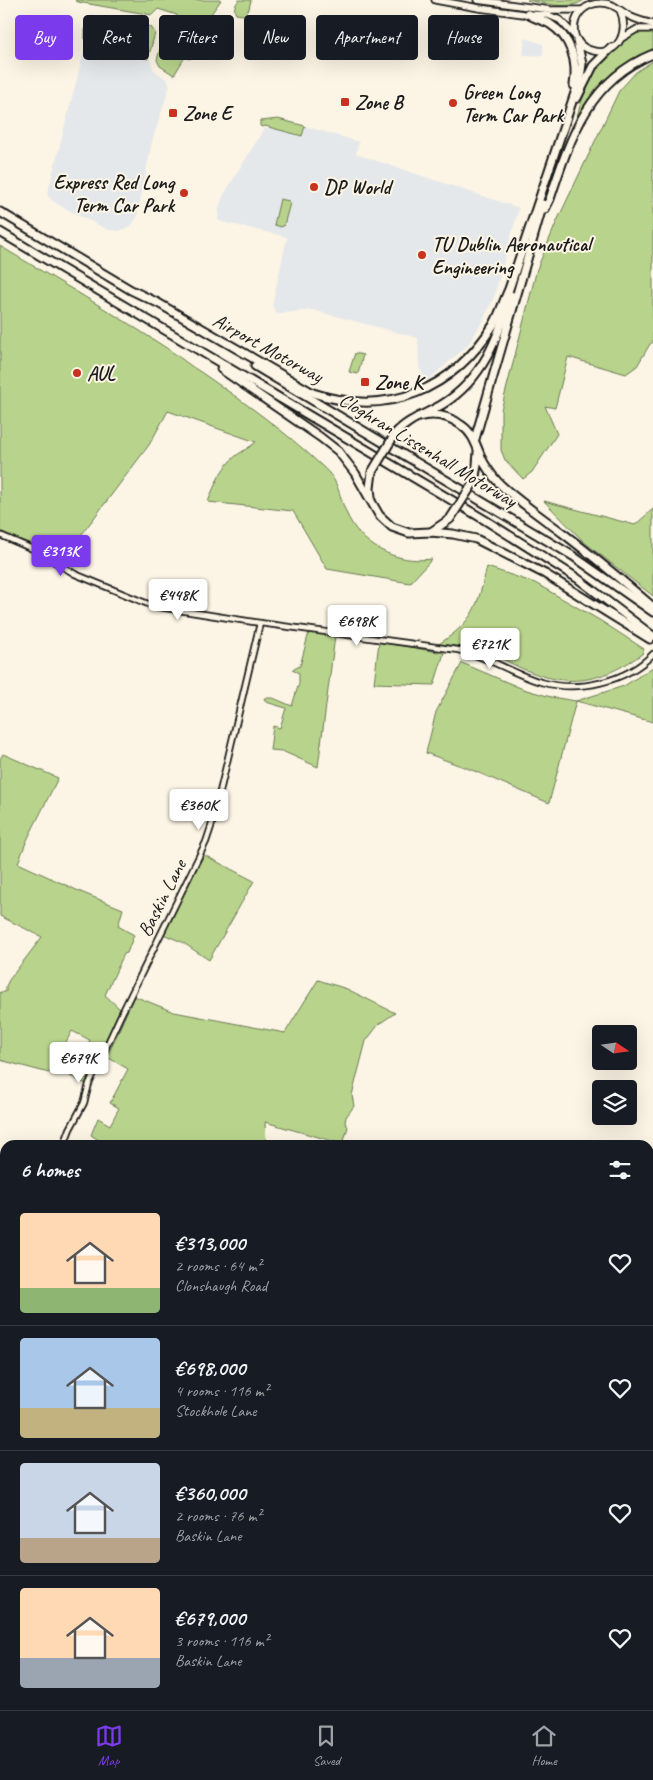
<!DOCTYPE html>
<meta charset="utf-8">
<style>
:root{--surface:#171b24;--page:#20242c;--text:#f1f3f6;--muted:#9ea1a6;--line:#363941;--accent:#7c3aed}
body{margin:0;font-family:Caveat,sans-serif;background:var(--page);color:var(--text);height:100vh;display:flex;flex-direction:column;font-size:19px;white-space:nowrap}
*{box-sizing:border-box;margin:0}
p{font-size:16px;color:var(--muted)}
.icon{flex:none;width:28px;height:28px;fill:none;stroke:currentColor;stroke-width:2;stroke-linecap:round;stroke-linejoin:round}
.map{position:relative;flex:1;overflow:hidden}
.details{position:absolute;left:0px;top:1140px;width:654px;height:570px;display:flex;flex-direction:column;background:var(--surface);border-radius:15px 15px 0 0;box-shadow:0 5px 20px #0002}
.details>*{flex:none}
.guide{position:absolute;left:15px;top:15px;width:624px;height:45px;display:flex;gap:10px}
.needle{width:32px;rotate:103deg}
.fabs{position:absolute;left:592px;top:1025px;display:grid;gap:10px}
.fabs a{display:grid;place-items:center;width:45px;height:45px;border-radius:5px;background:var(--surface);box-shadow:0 5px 20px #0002;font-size:25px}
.price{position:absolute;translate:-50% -42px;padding:0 11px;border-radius:5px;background:#fff;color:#222;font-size:16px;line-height:32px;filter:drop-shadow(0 1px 2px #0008)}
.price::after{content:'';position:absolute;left:50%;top:30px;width:15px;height:11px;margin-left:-8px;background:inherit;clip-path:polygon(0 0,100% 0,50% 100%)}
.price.current{background:var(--accent);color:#fff}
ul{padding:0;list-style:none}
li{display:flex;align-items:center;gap:15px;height:125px;padding:0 20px}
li+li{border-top:1px solid var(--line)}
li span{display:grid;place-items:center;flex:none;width:140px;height:100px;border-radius:5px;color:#555}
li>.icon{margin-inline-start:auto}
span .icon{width:60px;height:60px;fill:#fffc;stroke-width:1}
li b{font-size:21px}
h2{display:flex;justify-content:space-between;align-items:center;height:60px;padding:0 20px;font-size:21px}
.pill{padding:0 18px;border-radius:5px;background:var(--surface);box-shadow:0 5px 20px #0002;font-size:18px;line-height:45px}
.pill.current{background:var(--accent);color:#fff}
.dock{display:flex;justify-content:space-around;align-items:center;height:70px;border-top:1px solid var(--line);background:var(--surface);font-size:14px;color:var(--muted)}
.dock a{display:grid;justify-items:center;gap:2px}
.dock .current{color:var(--accent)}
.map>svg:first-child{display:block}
</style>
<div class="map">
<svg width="653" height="1710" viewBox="0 0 653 1710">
<rect width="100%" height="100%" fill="#fcf5e5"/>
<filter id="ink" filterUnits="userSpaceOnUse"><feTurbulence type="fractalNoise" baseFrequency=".02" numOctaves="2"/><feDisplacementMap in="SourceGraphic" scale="10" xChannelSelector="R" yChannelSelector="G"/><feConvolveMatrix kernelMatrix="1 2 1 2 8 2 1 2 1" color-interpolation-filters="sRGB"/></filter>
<g filter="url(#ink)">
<g fill="#e5e8ea">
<path d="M525,38L543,44V56L523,55Z"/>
<path d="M85,39L150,60L154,70L168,80L170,85L152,142L137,217L131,226L119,231L108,230L64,208L54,202L47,195L85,47Z"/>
<path d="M281,119L359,142L356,154L519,208L494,297L483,321L467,346L427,381L419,368L418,338L312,310L277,314L272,306L287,237L222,222L218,220L219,207L224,194L264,129L272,128Z"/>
</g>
<g fill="#b8d48c" stroke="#6a7854">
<path d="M75,0H221L203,25L177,20V15L158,9L152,15L78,2Z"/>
<path d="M239,0H251L249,9L243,15L236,14C233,8 235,5 239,0Z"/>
<path d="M527,0H584C569,11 544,3 527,0Z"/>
<path d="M91,17L127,22L151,27L155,33L148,59L85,39V30Z"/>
<path d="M641,31H653V51L627,65L577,122H575C582,101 587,78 601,61C606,55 613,52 619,46C626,39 630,34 641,31Z"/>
<path d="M168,32L185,35L199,43L190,59L185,57L174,75L160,66L157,60L163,37Z"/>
<path d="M653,61V342L650,344L637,366L626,374L568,357L555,408L545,406L557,434L532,472L523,479L505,460L501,450V410L537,269L557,221L619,91L636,72Z"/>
<path d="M278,119L305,126L302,136L265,126L263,127L260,126V120L262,121Z"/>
<path d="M280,199L289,201L290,203L284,225L282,227L274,225Z"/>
<path d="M0,246C56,280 114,313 168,349C180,357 190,366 202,373C244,402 285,431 322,466C340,482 337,491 346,512C360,546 396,564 432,559L410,583L327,569L293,511L208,502C215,484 221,467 237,455C243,451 250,447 256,442L168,411L149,445L60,563L29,543L6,535L0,532Z"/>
<path d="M355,353L363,355L358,374L349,372Z"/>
<path d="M544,501L635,525L653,509V596L584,542Z"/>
<path d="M487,567L535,583L601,621L644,649L642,654C606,679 574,689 531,672C519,668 507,661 496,656C477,649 459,647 439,644C475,620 477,607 487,567Z"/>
<path d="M309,632L335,636L318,767L282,751L270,750L273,726L280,728L286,708L266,702L264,698H273L292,706L299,683V673L292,670L300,666Z"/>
<path d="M379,642L444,653L434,685L374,683Z"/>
<path d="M462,663L523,689L551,697L576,701L624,686L653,667V722L576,701L549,803L472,770L426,753L436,712Z"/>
<path d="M3,754L58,778L27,840L18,863L83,893L123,909L118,926L134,935L127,953L124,954L105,995L120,1009L86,1084L70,1076L90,1040L72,1031L49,1073L0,1060V992H6V986L9,980L42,937L0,916V759Z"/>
<path d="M204,855L254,881L209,960L182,942L163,934Z"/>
<path d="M318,980L347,989L395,1013L379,1024L366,1041L352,1095L354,1106L346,1117L345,1123L348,1127L343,1144L265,1122L266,1145H106L91,1135L98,1118L110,1125L119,1108L110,1103L128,1069L107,1057L134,996L174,1012L285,1033Z"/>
<path d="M0,1415L5,1416V1705H47L44,1710H0Z"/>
<path d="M82,1705H351L354,1706V1710H76Z"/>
</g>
<path fill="#85d1e4" stroke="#5b8994" d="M45,1705H82L76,1710H43Z"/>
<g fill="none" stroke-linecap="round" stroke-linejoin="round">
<g stroke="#1c1c1c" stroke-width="8">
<g id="minor">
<path d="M0,535L35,550L75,574L153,606L260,623L458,650C488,656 512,674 541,682C578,693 626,682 653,654"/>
<path d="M64,1145L70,1129L84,1103L89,1084L120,1017L206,842L213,821L260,623"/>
<path d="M0,1329L5,1316"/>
</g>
</g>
<g stroke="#1c1c1c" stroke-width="9">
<g id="major">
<path d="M435,0L479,8L523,14L548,15L560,20L574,35"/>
<path d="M477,0L551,10H581"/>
<path d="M620,10C629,30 620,56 594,51C563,45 571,4 600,3C613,2 620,11 631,17C638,20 645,22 653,24"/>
<path d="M622,38L637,29H653"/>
</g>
</g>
<g stroke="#1c1c1c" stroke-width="11">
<g id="highway">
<path d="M528,14C535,19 543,20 550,24C571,37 578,62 574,85"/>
<path d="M577,98L593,66L611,48"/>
<path d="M545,209L550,199C570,139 588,80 653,54"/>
<path d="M0,212L131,290L158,303L313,393C388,418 453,390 494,324C500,313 504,300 509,289L580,78L582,64L577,41"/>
<path d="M0,232L485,520L577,578L653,636"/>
<path d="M255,366L573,556L653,612"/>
<path d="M221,369L320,437L338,451L355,473L379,515L392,527L409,533L430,532L453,534L476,539L545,574L650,639"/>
<path d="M418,417C433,413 448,415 461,425C475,434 477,450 484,463C490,473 495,480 503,487C522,504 544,519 564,534C594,557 624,582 653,607"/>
<path d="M395,434C408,419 427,414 443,404C483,379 498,338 511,295"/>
<path d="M475,439L543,204"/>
<path d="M474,482L477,465L478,452"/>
<path d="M371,497L370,488L372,472"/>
<path d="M431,532L450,519"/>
</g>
</g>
<use href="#minor" stroke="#fcf5e5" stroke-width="4.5"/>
<use href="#major" stroke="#fcf5e5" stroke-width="5.5"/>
<use href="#highway" stroke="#fcf5e5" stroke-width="7"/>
<g stroke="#1c1c1c" stroke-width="11" stroke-linecap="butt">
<g id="highway-bridge">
<path d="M372,472L395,434"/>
<path d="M450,519L474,482"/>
</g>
</g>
<use href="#highway-bridge" stroke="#fcf5e5" stroke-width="7"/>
</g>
</g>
<g fill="#c8321e" stroke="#fcf5e5" stroke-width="2">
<rect x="340" y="97" width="10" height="10" rx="2.5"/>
<circle cx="453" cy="103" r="5"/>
<rect x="168" y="108" width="10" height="10" rx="2.5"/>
<circle cx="314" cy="187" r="5"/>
<circle cx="184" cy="193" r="5"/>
<circle cx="422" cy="255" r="5"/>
<circle cx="77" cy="373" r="5"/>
<rect x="360" y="377" width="10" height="10" rx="2.5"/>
</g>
<g text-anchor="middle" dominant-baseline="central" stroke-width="4" stroke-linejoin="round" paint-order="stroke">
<g font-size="20" font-weight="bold" fill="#1c1c1c" stroke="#fcf5e5" text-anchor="start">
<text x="463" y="92">Green Long<tspan x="463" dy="23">Term Car Park</tspan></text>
<text x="355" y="102">Zone B</text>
<text x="183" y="113">Zone E</text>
<text x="174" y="182" text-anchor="end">Express Red Long<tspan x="174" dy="23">Term Car Park</tspan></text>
<text x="324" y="187">DP World</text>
<text x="432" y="244">TU Dublin Aeronautical<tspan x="432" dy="23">Engineering</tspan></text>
<text x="87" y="373">AUL</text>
<text x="375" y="382">Zone K</text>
</g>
<g font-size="20" fill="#1c1c1c" stroke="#fcf5e5">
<text transform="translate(268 348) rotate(29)">Airport Motorway</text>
<text transform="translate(428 450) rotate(31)">Cloghran Lissenhall Motorway</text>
<text transform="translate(162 898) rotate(-63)">Baskin Lane</text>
</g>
</g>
</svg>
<div class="fabs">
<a><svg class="needle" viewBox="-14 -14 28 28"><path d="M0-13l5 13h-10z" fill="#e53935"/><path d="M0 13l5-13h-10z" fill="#9ea1a6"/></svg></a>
<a><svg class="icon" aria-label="layers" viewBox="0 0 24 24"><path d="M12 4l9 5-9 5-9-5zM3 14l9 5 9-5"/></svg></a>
</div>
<b class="price current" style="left:61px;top:577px">€313K</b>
<b class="price" style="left:178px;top:621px">€448K</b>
<b class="price" style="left:357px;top:647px">€698K</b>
<b class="price" style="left:490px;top:670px">€721K</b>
<b class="price" style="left:199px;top:831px">€360K</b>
<b class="price" style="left:79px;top:1084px">€679K</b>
<div class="guide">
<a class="pill current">Buy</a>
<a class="pill">Rent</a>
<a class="pill">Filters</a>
<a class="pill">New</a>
<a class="pill">Apartment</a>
<a class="pill">House</a>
</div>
<section class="details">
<h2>6 homes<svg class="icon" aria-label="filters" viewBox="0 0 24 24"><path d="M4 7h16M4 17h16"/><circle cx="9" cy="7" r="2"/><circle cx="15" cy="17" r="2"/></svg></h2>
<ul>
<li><span style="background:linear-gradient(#ffd9b3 75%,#8fb573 0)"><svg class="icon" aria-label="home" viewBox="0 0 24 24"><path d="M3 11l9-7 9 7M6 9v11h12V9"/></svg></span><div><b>€313,000</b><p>2 rooms · 64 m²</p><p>Clonshaugh Road</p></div><svg class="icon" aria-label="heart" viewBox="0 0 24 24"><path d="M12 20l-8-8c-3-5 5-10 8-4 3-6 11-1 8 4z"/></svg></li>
<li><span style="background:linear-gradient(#a9c7e8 70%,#c2b280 0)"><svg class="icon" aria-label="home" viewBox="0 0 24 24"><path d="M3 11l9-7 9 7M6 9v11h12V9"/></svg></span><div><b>€698,000</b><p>4 rooms · 116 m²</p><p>Stockhole Lane</p></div><svg class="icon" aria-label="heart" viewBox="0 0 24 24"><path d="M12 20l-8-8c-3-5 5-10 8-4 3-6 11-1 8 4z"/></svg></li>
<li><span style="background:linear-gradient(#c9d6e8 75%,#b9a48a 0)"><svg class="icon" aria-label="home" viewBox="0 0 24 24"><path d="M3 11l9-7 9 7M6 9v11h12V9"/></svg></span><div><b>€360,000</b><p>2 rooms · 76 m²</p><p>Baskin Lane</p></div><svg class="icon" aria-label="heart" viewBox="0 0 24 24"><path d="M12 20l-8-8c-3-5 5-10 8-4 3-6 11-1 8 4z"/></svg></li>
<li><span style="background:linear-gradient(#ffd9b3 70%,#9aa5b1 0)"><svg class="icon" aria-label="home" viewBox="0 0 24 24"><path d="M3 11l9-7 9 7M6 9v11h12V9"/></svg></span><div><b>€679,000</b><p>3 rooms · 116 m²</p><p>Baskin Lane</p></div><svg class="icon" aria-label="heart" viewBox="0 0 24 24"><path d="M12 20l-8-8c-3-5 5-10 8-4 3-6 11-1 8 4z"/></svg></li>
</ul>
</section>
</div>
<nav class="dock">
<a class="current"><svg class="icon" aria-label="map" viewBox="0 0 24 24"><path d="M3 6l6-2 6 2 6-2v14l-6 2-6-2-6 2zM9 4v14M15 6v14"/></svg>Map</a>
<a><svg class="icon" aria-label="saved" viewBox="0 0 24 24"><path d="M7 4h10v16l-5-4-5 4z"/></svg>Saved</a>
<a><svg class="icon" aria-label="home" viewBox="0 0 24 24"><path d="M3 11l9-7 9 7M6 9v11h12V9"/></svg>Home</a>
</nav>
